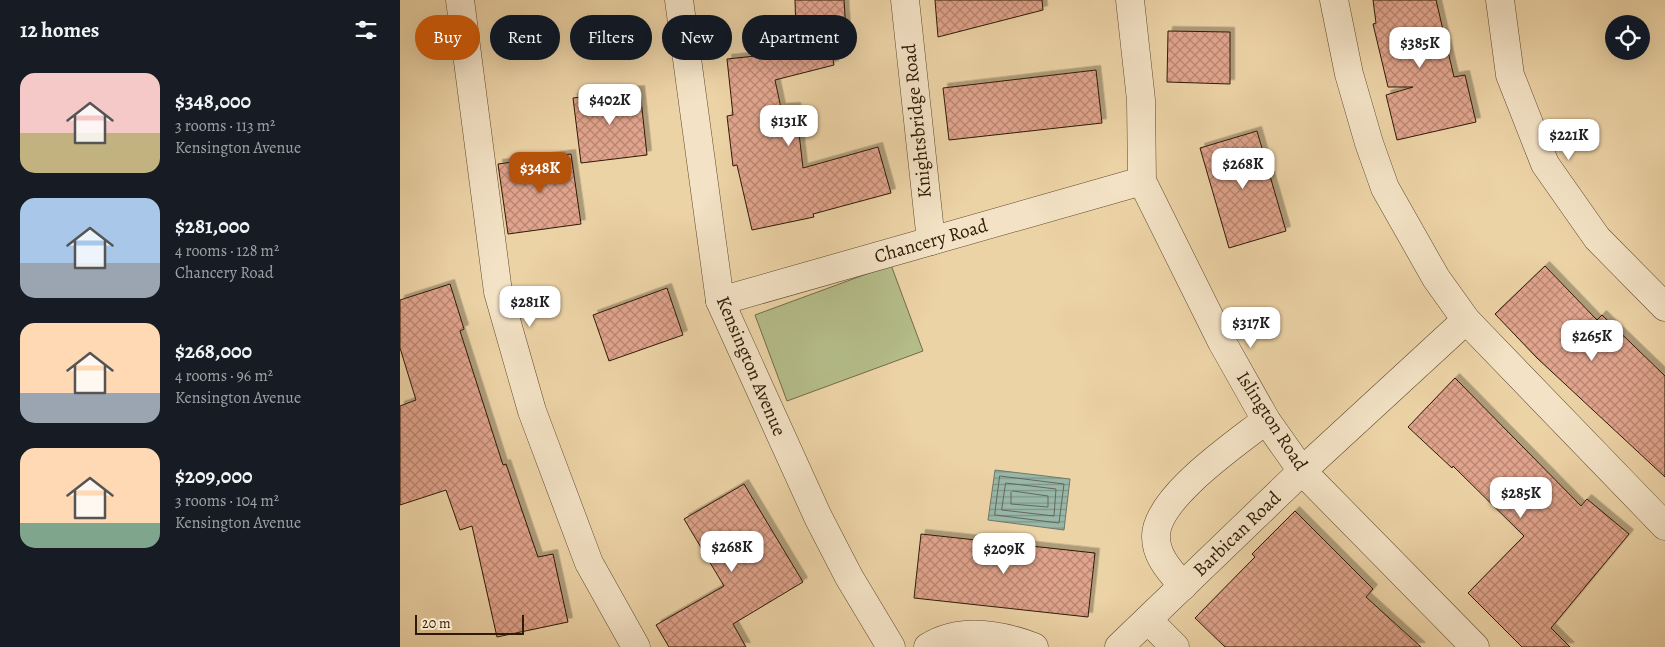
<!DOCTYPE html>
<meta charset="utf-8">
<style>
:root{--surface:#171b24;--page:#242831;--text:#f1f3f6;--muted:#9ea1a6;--accent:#b45309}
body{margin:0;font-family:Alegreya,serif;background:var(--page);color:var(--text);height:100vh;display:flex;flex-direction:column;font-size:19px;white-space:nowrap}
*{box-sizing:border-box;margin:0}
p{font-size:16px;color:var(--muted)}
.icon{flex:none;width:28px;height:28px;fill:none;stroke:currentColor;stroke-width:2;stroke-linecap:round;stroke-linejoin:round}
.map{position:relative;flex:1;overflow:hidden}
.panel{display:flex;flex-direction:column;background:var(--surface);width:400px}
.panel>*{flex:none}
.hud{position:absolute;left:15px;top:15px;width:475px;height:45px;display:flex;gap:10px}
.tools{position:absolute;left:1205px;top:15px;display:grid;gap:10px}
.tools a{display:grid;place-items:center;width:45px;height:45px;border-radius:50%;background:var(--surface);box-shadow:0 5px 20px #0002;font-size:25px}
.scale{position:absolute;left:15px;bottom:12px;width:109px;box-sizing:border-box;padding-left:5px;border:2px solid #2e1a05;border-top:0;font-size:14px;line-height:18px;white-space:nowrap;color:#2e1a05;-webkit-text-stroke:4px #f3e2c5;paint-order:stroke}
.price{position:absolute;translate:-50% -42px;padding:0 11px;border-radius:10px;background:#fff;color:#222;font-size:16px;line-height:32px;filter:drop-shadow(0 1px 2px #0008)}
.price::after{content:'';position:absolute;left:50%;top:30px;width:15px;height:11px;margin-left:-8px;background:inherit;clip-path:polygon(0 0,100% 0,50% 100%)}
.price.on{background:var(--accent);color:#fff}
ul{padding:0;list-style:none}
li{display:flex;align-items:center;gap:15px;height:125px;padding:0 20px}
li span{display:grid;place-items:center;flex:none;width:140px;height:100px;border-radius:15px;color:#555}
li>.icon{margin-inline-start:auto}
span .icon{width:60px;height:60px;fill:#fffc;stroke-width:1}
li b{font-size:21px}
h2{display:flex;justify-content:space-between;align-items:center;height:60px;padding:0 20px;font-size:21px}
.tag{padding:0 18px;border-radius:22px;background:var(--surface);box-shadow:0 5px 20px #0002;font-size:18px;line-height:45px}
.tag.on{background:var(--accent);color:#fff}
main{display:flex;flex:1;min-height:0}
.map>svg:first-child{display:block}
</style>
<main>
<section class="panel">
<h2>12 homes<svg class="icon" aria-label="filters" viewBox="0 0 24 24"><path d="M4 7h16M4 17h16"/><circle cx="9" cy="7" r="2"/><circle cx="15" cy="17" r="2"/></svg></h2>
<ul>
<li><span style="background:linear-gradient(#f6c9c9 60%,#c2b280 0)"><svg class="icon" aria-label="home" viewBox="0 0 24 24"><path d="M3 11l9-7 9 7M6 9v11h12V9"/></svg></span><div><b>$348,000</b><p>3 rooms · 113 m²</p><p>Kensington Avenue</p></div></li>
<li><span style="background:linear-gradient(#a9c7e8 65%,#9aa5b1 0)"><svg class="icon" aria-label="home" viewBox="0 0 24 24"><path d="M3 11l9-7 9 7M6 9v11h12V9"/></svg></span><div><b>$281,000</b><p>4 rooms · 128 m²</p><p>Chancery Road</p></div></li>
<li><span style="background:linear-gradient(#ffd9b3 70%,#9aa5b1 0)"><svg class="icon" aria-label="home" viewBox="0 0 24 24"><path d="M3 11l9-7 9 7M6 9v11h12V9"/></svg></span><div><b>$268,000</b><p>4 rooms · 96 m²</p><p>Kensington Avenue</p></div></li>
<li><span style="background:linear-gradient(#ffd9b3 75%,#7fa58c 0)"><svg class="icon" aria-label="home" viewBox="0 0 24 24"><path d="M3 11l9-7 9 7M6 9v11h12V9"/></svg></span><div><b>$209,000</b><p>3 rooms · 104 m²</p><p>Kensington Avenue</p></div></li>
</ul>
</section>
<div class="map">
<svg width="1265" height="647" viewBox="0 0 1265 647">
<defs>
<pattern id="water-rules" width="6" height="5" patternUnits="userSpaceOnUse" patternTransform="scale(1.25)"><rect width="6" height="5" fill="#99b7a9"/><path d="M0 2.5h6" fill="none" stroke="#7d9488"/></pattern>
<pattern id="building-cross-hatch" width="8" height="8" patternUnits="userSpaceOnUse" patternTransform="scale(1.25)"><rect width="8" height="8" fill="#e1a48d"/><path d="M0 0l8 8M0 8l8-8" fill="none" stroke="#b78571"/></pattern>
<filter id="shadow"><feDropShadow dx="4.5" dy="-4.5" stdDeviation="0" flood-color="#0004"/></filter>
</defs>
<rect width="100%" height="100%" fill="#ecd3a6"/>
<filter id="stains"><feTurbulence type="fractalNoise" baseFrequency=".004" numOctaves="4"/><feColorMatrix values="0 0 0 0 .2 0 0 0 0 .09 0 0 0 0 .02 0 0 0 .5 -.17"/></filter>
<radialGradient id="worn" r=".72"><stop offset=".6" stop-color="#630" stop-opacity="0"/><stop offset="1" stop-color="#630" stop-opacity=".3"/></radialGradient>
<path fill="#b4bd89" stroke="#716c47" d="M491,265L523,351L387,401L355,315Z"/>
<path fill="url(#water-rules)" stroke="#6e7867" d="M595,470L670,479L664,530L588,520Z"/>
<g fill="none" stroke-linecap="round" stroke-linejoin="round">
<g stroke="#646857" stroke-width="1">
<path d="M600,476L664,484L659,523L595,515Z"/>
<path d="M606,483L656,489L654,516L602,510Z"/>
<path d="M613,491L648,496V507L611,504V493Z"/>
</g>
</g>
<g fill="url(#building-cross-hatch)" stroke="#2e1a05" filter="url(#shadow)">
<path d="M395,0H444L446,31L396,33Z"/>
<path d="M535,0H642L643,10L538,37Z"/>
<path d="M973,0H1036L1054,77L1065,75L1076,122L997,140L986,95L1013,87H988L973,24L976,23Z"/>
<path d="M768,31L830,32V84L767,82Z"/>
<path d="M431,48L434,65L375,80L381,108L396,107L403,168L478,147L491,193L413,214L414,217L352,230L337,165L333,166L327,116L333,115L327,59Z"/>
<path d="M696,70L702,123L549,140L543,88Z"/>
<path d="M240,90L247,155L181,163L173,98Z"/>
<path d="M857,131L886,231L829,248L800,148Z"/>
<path d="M171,154L181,224L108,234L98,164Z"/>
<path d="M1145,266L1197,320L1202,315L1265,376V477L1137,358L1095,314Z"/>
<path d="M50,284L64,329L60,331L103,465L106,464L138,557L153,554L168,622L97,637L72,526L60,530L46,490L0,505V406L16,400L0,348V300Z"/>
<path d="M267,288L283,335L209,361L193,315Z"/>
<path d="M1055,378L1181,506L1187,499L1229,534L1151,628L1170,647H1122L1068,593L1124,536L1053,466L1052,468L1008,427Z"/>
<path d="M344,484L403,582L333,624L346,647H269L256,625L324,586L284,519Z"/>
<path d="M895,511L973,589L966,597L1021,647H825L795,618L855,557L852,554Z"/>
<path d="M521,534L695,553L688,617L514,598Z"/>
</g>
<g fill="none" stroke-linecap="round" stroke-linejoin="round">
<g stroke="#5e482d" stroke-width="29">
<g id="minor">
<path d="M60,0L98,292L132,411L189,563L236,647"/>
<path d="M279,0L320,301L418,517L449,577L491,647"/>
<path d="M505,0L531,241"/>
<path d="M730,0L741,100L742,181L822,342L866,420L902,471L1075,647"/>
<path d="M934,0L949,74L969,143L985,188L1036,278L1066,320L1265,526"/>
<path d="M1100,0L1110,75L1145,164L1197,238L1265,307"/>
<path d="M320,301L742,181"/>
<path d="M783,586C771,572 756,557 756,537C755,498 837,443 866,420"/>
<path d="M748,620L775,647"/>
<path d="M528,647C560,627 600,634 634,647"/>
<path d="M719,647L902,471L1066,320"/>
</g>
</g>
<use href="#minor" stroke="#f3e2c5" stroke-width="28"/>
</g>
<g text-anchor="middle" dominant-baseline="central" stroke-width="4.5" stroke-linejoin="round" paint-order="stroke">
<g font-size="19" fill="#2e1a05" stroke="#f3e2c5">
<text transform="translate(517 121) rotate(-96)">Knightsbridge Road</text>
<text transform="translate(531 241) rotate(-16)">Chancery Road</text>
<text transform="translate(351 366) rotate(67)">Kensington Avenue</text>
<text transform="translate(872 421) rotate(57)">Islington Road</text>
<text transform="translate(837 534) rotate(-44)">Barbican Road</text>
</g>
</g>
<rect width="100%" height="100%" filter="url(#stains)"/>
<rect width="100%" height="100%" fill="url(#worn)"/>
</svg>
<div class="tools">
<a><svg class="icon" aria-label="locate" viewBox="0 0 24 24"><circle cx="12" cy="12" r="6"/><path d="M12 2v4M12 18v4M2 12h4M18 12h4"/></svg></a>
</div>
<div class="scale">20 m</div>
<b class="price" style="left:1020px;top:69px">$385K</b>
<b class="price" style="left:210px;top:126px">$402K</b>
<b class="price" style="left:389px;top:147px">$131K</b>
<b class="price" style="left:1169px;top:161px">$221K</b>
<b class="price" style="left:843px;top:190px">$268K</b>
<b class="price on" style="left:140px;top:194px">$348K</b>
<b class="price" style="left:130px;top:328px">$281K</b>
<b class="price" style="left:851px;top:349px">$317K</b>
<b class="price" style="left:1192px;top:362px">$265K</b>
<b class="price" style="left:1121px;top:519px">$285K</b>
<b class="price" style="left:332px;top:573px">$268K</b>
<b class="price" style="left:604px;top:575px">$209K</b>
<div class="hud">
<a class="tag on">Buy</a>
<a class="tag">Rent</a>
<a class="tag">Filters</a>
<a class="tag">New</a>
<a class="tag">Apartment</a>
</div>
</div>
</main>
